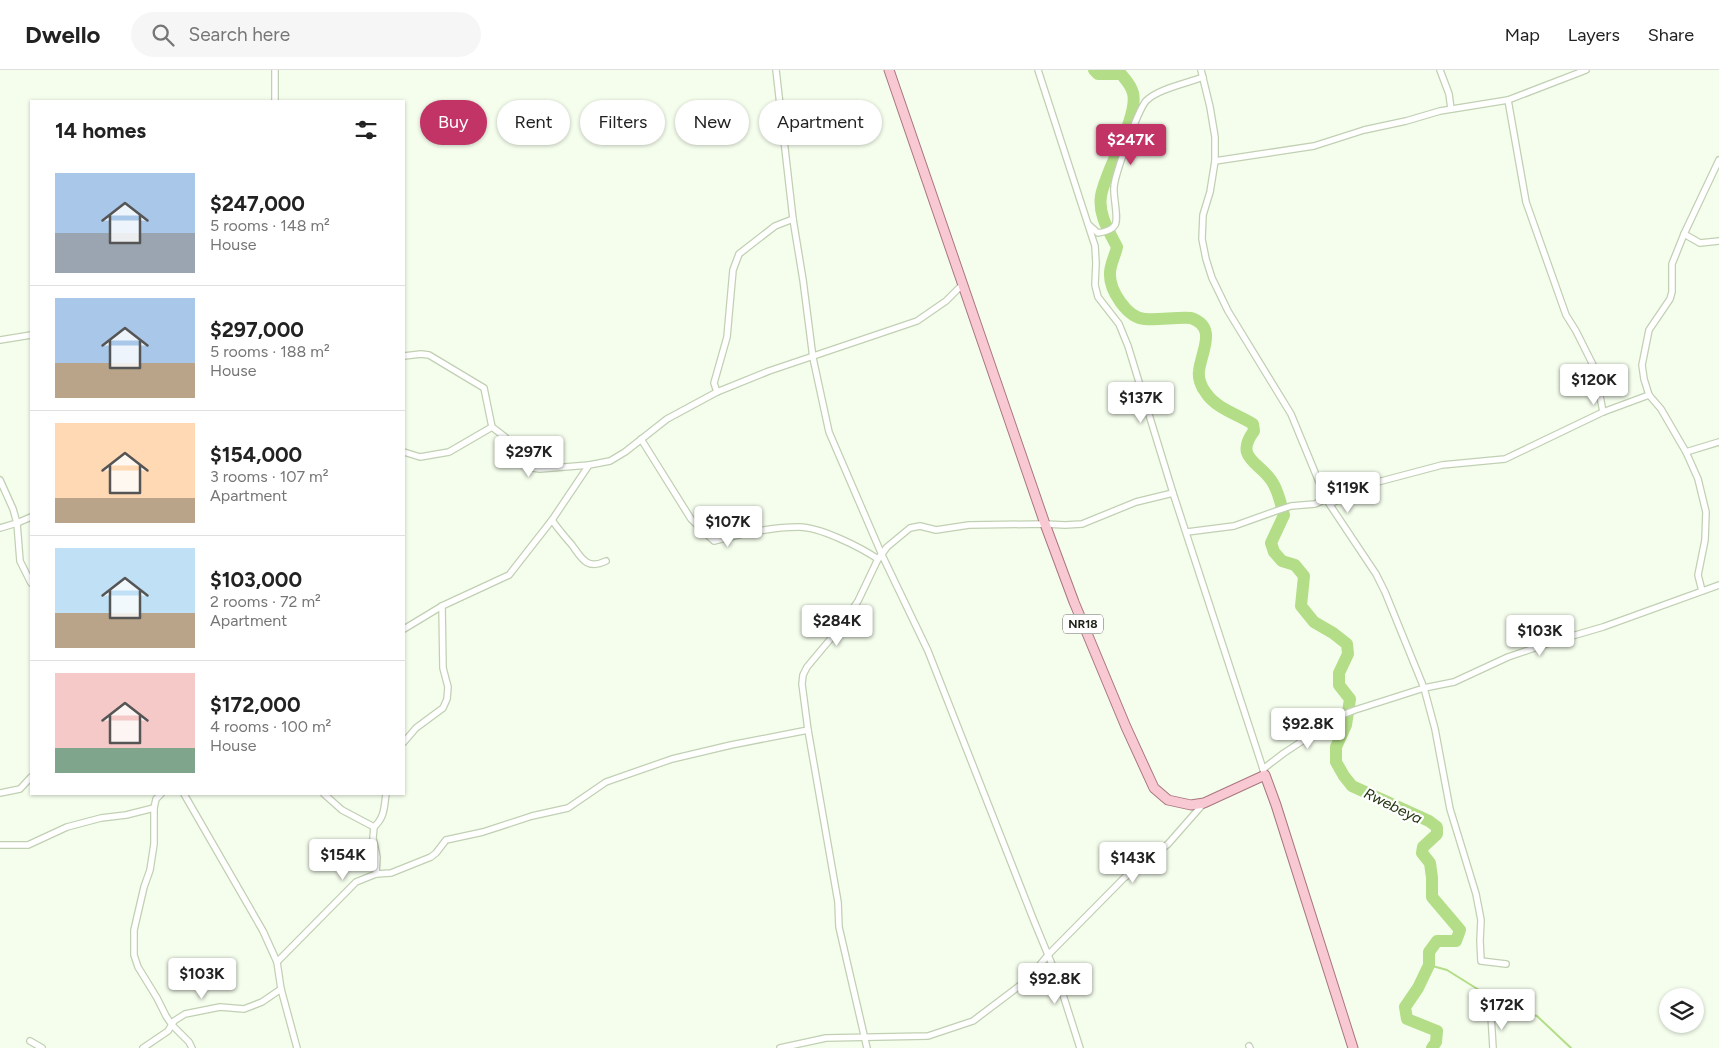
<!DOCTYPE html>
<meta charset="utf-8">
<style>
:root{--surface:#fff;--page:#f6f6f6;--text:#222;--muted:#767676;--line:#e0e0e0;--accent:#c13465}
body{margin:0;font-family:Figtree,sans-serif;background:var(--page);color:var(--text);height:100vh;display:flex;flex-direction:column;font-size:19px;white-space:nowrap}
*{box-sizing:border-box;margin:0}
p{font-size:16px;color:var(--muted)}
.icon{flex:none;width:28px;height:28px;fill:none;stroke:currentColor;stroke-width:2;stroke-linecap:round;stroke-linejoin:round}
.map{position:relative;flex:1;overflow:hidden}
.drawer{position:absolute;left:30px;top:30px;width:375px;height:695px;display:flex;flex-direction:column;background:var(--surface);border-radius:0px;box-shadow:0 1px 4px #0004}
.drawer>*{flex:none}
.banner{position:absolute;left:420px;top:30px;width:475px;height:45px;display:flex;gap:10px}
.buttons{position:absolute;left:1659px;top:918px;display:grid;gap:10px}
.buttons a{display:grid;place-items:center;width:45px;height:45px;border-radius:50%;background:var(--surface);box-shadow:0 1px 4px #0004;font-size:25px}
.price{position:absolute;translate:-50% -42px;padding:0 11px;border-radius:5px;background:#fff;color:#222;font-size:16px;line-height:32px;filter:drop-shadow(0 1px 2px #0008)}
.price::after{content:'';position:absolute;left:50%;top:30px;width:15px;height:11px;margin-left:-8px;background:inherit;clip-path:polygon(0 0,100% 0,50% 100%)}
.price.current{background:var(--accent);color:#fff}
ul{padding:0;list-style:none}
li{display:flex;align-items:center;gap:15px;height:125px;padding:0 25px}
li+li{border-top:1px solid var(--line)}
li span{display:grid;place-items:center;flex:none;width:140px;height:100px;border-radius:0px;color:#555}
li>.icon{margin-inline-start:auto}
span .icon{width:60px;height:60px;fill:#fffc;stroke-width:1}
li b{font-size:21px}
h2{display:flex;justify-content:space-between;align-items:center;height:60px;padding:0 25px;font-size:21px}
.pill{padding:0 18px;border-radius:22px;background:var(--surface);box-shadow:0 1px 4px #0004;font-size:18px;line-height:45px}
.pill.current{background:var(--accent);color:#fff}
header{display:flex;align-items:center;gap:30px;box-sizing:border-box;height:70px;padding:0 25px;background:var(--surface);border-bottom:1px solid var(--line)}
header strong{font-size:24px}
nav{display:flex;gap:28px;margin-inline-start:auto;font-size:18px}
.search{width:350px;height:45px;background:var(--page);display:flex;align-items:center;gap:12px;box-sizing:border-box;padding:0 18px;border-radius:28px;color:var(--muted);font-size:19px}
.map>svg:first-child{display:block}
</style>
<header>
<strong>Dwello</strong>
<div class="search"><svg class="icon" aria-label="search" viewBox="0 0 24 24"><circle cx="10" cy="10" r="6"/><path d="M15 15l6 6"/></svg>Search here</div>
<nav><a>Map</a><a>Layers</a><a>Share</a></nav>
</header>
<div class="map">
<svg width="1719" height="978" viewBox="0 0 1719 978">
<rect width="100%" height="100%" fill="#f5feed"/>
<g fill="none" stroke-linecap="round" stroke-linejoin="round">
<path stroke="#b3dd86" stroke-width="2" d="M1429,895L1447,900L1511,940L1537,946L1571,978"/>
<path stroke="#b3dd86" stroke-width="12" d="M1094,0L1098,4H1121C1126,10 1131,15 1133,23C1139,47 1105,100 1101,126C1098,145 1109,161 1117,177C1115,186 1110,195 1110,203C1109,220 1127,248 1145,249C1160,250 1176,247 1191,248C1218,257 1201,282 1199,301C1198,308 1201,317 1206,323C1217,339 1237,344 1253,354L1254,361C1232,390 1264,393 1274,415C1279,424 1281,435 1284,445L1271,473L1274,482L1282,491L1295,495L1304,506L1301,536L1314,552L1333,563L1347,574L1348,584L1339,603V615L1350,629L1346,655L1336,677V692L1344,706L1352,716L1429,751L1437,757V764L1423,777L1422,783L1430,793L1432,808V827L1460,860L1456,871H1437L1429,882V895L1418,918L1405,937L1407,949L1437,961L1436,972L1432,978"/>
<g stroke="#c1d0b3" stroke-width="8">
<g id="street">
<path d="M275,0V31"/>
<path d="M776,0L793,149L803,210L813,288L829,362L882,485L928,581L1034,851L1058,909L1080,978"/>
<path d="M1038,0L1095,176L1096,193L1095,215L1098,227L1119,254L1128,276L1173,423L1265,705"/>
<path d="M1201,0L1210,37L1215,67V91L1210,122L1203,145L1202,169L1206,189L1212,208L1228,241L1291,344L1326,429L1376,504L1385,522L1424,618L1435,659L1450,739L1476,824L1481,850L1480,871L1481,891L1506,894"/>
<path d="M1440,0L1449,24L1451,39"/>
<path d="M1508,30L1526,132L1566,245L1576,261L1595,299L1603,342"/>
<path d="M1215,91L1314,76L1364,60L1406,51L1440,41L1508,30L1586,0"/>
<path d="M1089,155L1098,163C1105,162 1112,160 1115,155C1119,148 1113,127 1114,117C1115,104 1138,40 1146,31C1157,19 1188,13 1203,7"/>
<path d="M1684,164L1700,173L1719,171"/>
<path d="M0,270L31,265"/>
<path d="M404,286L421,284L429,285L484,318L492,357L505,367L532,398L540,399L589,395"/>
<path d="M717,322L714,313L727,267L733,200L739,184L775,156L793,149"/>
<path d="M1649,325L1644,309L1642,295L1649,260L1670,229L1672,222V194L1684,164L1719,90"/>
<path d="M641,369L691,449L714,471C742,464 770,457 799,457C820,457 860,477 878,489"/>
<path d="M404,382L420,387L449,382L492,357"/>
<path d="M1686,382L1719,372"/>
<path d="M0,410L13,439L17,453L20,491L31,513"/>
<path d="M1330,434L1374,413L1442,395L1505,389L1603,342L1649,325L1661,339L1686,382L1698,409L1706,442L1705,470L1698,505L1702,521"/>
<path d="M552,450C558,459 565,467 572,475C582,489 587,500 606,491"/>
<path d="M0,458L17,453L31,447"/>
<path d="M1187,462L1234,456L1276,441L1291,436L1315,434L1326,429"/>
<path d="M404,559L442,536L509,505L552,450L589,395L610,391L625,382L667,349L717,322L769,301L917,251L946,231L963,214"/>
<path d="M404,672L416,658L443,638L447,629L448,617L443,598L442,536"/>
<path d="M1263,699L1284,683L1342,645L1355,640L1424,618L1454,612L1508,587L1555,571L1603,557L1719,515"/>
<path d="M0,723L20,719L31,707"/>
<path d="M161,724L156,729L154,738V774L150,800L144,817L134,860V885L138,897L157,928L166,946L172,955L189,972L192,978"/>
<path d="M184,724L263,861L277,892L281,919L297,978"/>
<path d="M324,724L342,740L374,757"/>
<path d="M0,775H28L67,757L101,748L126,745L154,738"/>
<path d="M376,804L391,803L431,787L436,783L446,770L483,762L532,746L568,738L606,712L672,689L731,675L808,660"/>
<path d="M277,892L356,812L376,804L377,787L373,768L374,757C385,747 384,737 386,724"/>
<path d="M1491,945L1493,978"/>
<path d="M30,971L42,978"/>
<path d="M1249,976L1250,978"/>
<path d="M143,978L168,961L174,951L185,944L220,937L244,939L262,932L281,919"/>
<path d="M780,978L826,968L928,966L973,951L1018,917L1033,903L1048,885L1124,808L1168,774L1204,733"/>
<path d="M867,978L839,857L838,832L808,660L802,614L803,605L807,597L838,560L858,531L878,489L887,477L910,458L920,456L936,460L969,455L1045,454L1065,455L1082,454L1136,432L1173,423"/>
</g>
</g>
<g stroke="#a9777f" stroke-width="11">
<path id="primary" d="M889,0L1045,454L1074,532L1126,657L1154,718L1168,730L1191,735L1204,733L1265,705L1276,735L1353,978"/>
</g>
<use href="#street" stroke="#fff" stroke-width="5.5"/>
<use href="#primary" stroke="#f8c8d3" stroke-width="9"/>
</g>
<g text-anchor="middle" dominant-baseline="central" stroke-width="4.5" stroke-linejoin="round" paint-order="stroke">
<rect fill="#fff" stroke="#62665e" stroke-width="1" x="1063" y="544.5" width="40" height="19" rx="4"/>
<g font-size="12" font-weight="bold" fill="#1f2419">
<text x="1083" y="554">NR18</text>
</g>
<g font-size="15" font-style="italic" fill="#253612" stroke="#fff">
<text transform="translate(1393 736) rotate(26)">Rwebeya</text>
</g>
</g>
</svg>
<div class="buttons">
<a><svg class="icon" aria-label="layers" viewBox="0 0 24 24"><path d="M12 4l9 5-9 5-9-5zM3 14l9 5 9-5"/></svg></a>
</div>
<b class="price current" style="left:1131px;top:96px">$247K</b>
<b class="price" style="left:1594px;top:336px">$120K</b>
<b class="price" style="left:1141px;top:354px">$137K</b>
<b class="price" style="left:529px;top:408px">$297K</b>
<b class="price" style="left:1348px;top:444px">$119K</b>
<b class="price" style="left:728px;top:478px">$107K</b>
<b class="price" style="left:837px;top:577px">$284K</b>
<b class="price" style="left:1540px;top:587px">$103K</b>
<b class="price" style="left:1308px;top:680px">$92.8K</b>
<b class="price" style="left:343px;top:811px">$154K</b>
<b class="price" style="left:1133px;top:814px">$143K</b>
<b class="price" style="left:202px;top:930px">$103K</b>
<b class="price" style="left:1055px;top:935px">$92.8K</b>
<b class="price" style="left:1502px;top:961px">$172K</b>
<div class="banner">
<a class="pill current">Buy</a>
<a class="pill">Rent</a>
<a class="pill">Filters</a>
<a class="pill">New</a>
<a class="pill">Apartment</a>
</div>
<section class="drawer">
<h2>14 homes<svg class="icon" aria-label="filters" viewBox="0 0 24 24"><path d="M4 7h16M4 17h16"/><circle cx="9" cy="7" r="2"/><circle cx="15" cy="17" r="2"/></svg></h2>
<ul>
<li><span style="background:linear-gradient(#a9c7e8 60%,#9aa5b1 0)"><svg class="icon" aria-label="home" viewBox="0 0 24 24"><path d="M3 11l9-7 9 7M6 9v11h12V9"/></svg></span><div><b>$247,000</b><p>5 rooms · 148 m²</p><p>House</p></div></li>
<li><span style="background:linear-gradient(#a9c7e8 65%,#b9a48a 0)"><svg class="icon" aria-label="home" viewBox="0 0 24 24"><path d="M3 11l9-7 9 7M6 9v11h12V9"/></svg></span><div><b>$297,000</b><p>5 rooms · 188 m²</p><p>House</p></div></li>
<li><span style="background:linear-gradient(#ffd9b3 75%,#b9a48a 0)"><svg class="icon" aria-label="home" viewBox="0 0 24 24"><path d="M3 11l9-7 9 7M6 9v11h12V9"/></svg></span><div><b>$154,000</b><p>3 rooms · 107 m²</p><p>Apartment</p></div></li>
<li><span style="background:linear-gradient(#bfe0f5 65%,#b9a48a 0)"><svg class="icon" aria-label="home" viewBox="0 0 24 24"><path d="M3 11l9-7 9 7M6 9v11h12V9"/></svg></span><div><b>$103,000</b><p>2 rooms · 72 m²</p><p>Apartment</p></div></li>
<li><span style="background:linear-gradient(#f6c9c9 75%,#7fa58c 0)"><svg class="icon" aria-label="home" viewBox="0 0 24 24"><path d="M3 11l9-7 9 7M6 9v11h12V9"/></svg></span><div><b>$172,000</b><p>4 rooms · 100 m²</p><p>House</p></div></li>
</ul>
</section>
</div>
